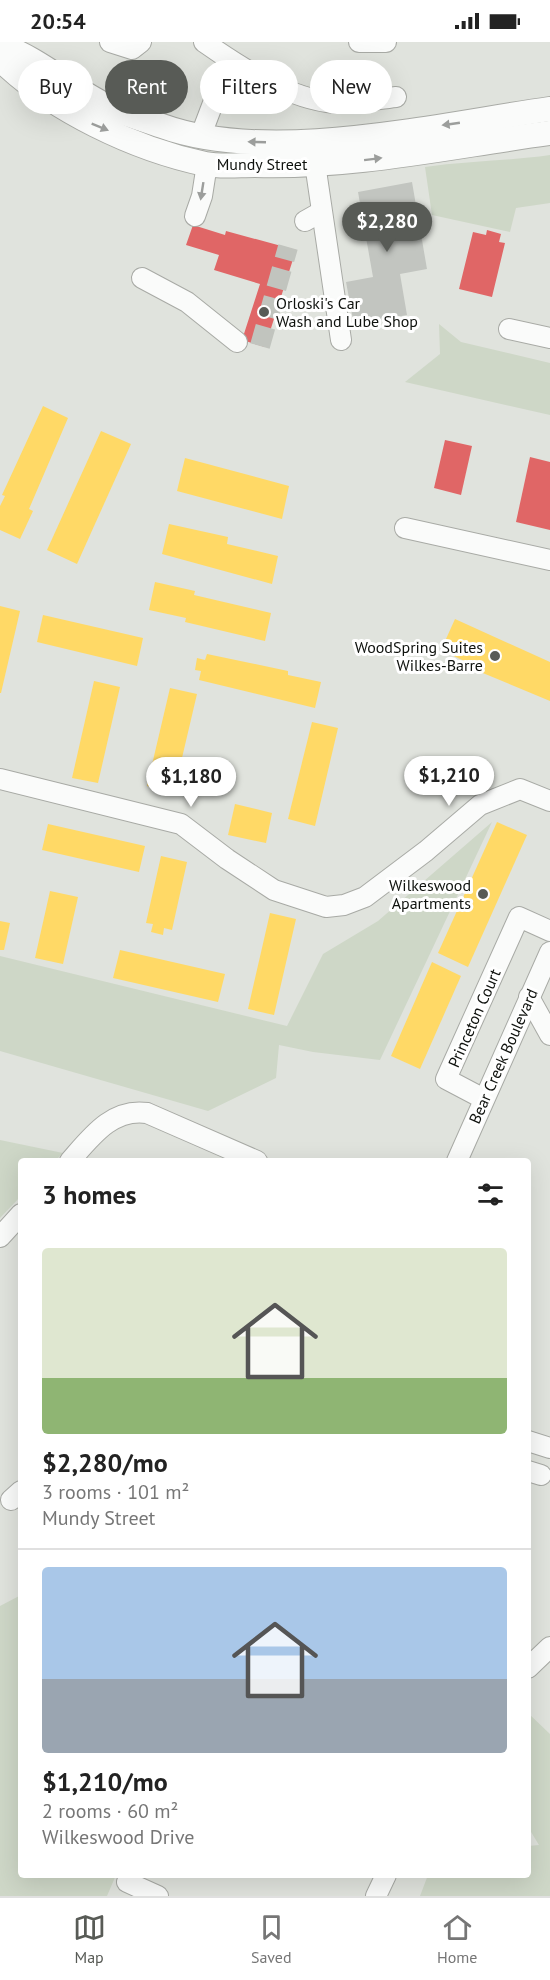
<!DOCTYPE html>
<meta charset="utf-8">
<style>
:root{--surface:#fff;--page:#f6f6f6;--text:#222;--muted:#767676;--line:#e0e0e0;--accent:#585b56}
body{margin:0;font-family:"PT Sans",sans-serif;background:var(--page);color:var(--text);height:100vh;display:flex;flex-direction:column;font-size:22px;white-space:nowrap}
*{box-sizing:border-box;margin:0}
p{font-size:20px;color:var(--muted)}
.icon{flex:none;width:33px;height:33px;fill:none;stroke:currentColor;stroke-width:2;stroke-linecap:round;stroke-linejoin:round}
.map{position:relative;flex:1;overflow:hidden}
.panel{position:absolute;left:18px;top:1116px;width:513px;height:720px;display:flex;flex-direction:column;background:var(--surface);border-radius:6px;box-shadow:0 6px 24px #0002}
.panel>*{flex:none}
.top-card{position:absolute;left:18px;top:18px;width:514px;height:54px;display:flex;gap:12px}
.price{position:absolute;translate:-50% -51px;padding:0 14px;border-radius:21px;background:#fff;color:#222;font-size:20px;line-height:39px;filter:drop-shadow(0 2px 3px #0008)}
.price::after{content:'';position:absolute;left:50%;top:36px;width:18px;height:14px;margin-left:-9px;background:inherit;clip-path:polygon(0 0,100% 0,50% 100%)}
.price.active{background:var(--accent);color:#fff}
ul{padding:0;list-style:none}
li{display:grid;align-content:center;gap:12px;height:318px;padding:0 24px}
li+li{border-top:2px solid var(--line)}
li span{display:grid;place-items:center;height:186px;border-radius:6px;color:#555}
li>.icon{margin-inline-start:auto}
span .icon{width:108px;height:108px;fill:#fffc;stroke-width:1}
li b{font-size:26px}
h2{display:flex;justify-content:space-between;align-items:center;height:72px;padding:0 24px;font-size:26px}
.tag{padding:0 21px;border-radius:27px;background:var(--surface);box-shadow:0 6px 24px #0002;font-size:21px;line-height:54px}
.tag.active{background:var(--accent);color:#fff}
.status{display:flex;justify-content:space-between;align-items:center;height:42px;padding:0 30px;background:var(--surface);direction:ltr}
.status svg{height:16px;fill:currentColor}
.tab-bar{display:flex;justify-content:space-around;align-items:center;height:84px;border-top:2px solid var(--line);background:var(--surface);font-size:16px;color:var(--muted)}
.tab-bar a{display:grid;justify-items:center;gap:3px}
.tab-bar .active{color:var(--accent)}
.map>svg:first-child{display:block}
</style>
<div class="status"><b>20:54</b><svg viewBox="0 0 49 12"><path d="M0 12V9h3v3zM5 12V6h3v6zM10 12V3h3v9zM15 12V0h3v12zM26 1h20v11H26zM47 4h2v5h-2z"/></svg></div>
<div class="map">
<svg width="550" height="1854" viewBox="0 0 550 1854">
<rect width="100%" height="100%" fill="#e0e3dd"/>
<g fill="#ced7c7">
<path d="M550,113V161L516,166L510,190L432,173L425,125C467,119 508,119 550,113Z"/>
<path d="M439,282L461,300L550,321V373L405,340L440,312Z"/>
<path d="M492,780L380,1018L313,1010L279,1003L276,1036L208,1069L0,1009V914L287,984L323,912L378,879Z"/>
<path d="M0,1098L63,1111L55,1119H21V1154L0,1176Z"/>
<path d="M21,1553V1833H116L107,1854H0V1564Z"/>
<path d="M528,1671L550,1692V1854H420L428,1833H528V1804L539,1803L528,1785Z"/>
</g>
<g fill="#ffd966">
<path d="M43,364L68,376L29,467L33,469L20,497L0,488V464L5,454L2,453Z"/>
<path d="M101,389L131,402L77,522L47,508Z"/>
<path d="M185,416L289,444L282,477L177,449Z"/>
<path d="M169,482L228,495L227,502L278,514L272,542L162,512Z"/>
<path d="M155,540L195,549L194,553L271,571L265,599L185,580L186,576L149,568Z"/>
<path d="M0,564L20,569L1,651H0Z"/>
<path d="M43,573L143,596L137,624L37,600Z"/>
<path d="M455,577L550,620V659L478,629L479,626L441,608Z"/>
<path d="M207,612L288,629V633L321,640L315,666L199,638L201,629L195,628L197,616L205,618Z"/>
<path d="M94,639L120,645L98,741L72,736Z"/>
<path d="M170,646L197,652L174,750L147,744Z"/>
<path d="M312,680L338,686L315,784L288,777Z"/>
<path d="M235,762L272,771L266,801L228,793Z"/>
<path d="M497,780L527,793L468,925L438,911Z"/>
<path d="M48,782L145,804L139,830L42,808Z"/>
<path d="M161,814L187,820L172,888L164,886L163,893L151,890L153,882L146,881Z"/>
<path d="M50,849L78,855L63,922L35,916Z"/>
<path d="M270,871L296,877L274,973L248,967Z"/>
<path d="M0,879L10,881L4,908H0Z"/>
<path d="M120,908L225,932L218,960L113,936Z"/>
<path d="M432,920L461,934L420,1027L391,1014Z"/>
</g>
<g fill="#e06666">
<path d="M193,183L225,193L226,189L296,208L265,305L242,298L260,242L214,228L219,213L186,203Z"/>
<path d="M487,188L501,192L499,200L505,201L492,255L459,247L473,190L486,193Z"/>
<path d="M445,398L472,404L461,453L434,446Z"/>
<path d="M530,415L550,420V488L516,480Z"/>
</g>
<path fill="#c2c5c0" d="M412,140L427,227L400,232L407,273L354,283L346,240L373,235L358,150Z"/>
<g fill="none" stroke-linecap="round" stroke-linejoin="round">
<path stroke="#c1c4be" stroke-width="20" stroke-dasharray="20 10" stroke-linecap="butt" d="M260,304L288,205"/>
<g stroke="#a8aaa5" stroke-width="22">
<g id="minor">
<path d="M110,0L132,7L141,0"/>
<path d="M204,0C241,26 289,57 335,61C355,62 377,57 396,55"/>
<path d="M359,0H386"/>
<path d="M201,93L215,56L234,21"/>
<path d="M313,108L341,298"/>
<path d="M195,174L202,154L207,122"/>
<path d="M305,179L321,170"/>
<path d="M142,236L187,260L237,300"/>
<path d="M509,287L550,296"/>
<path d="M405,486L550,518"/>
<path d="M0,737L181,782L227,817L274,848L326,865L344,863L365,855L426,809L480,763L520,747L550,759"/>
<path d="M529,955L550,993"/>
<path d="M484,1057L446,1037L519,875L550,889"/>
<path d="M70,1119C91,1095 112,1066 147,1071L257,1119"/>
<path d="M457,1119L550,910"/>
<path d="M0,1195L21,1172"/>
<path d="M528,1399L550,1406"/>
<path d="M528,1429L541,1433"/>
<path d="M11,1458L21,1449"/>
<path d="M528,1626L550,1605"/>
<path d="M127,1840L158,1854"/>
<path d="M376,1854L386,1833"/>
</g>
</g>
<g stroke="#a8aaa5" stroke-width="26">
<g id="major">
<path d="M0,3C37,16 68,44 103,62C121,71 143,77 162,84C270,123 437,83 550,67"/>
<path d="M0,17C52,68 134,107 205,122C220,125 239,123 255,123C354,126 452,104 550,91"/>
</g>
</g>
<use href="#minor" stroke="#fafbfa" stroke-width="20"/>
<use href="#major" stroke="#fafbfa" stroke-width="24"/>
</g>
<defs><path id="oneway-solid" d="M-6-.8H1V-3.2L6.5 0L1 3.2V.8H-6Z" transform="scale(1.5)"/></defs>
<g fill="#9c9e9c">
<use href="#oneway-solid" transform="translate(451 82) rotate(172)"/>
<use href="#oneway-solid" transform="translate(100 85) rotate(22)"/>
<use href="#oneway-solid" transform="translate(257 100) rotate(-178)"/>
<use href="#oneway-solid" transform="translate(373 117) rotate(-7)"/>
<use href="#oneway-solid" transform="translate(202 149) rotate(99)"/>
</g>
<g fill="#585b56" stroke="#fff" stroke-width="2">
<circle cx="264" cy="270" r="6"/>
<circle cx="495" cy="614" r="6"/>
<circle cx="483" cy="852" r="6"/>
</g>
<g text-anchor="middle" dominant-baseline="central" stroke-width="6" stroke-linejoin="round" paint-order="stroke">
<g font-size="16" fill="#0f120e" stroke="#fff">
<text x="262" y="122">Mundy Street</text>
<text transform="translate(474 976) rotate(-66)">Princeton Court</text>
<text transform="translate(503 1014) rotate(-66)">Bear Creek Boulevard</text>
</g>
<g font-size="16" fill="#0f120e" stroke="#fff" text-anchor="end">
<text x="276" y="261" text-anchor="start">Orloski's Car<tspan x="276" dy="18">Wash and Lube Shop</tspan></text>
<text x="483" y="605">WoodSpring Suites<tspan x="483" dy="18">Wilkes-Barre</tspan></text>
<text x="471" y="843">Wilkeswood<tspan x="471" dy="18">Apartments</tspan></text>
</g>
</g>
</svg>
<b class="price active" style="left:387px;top:211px">$2,280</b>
<b class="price" style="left:449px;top:765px">$1,210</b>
<b class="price" style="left:191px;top:766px">$1,180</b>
<div class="top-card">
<a class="tag">Buy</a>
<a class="tag active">Rent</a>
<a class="tag">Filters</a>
<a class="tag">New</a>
</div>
<section class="panel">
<h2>3 homes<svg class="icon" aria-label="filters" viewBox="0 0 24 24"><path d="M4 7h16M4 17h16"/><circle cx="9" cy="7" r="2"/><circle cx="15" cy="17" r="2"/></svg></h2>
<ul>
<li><span style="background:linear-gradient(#dfe7d0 70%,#8fb573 0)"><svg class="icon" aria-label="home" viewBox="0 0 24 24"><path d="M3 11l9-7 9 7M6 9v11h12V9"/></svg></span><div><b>$2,280/mo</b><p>3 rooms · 101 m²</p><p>Mundy Street</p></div></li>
<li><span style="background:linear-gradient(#a9c7e8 60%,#9aa5b1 0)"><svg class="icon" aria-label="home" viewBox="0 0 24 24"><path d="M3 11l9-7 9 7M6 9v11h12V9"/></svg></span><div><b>$1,210/mo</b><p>2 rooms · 60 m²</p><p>Wilkeswood Drive</p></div></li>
</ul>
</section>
</div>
<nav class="tab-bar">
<a class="active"><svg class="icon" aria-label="map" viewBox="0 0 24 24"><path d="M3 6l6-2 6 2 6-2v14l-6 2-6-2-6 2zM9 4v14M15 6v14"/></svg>Map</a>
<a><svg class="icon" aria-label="saved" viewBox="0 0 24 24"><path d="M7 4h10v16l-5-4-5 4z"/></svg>Saved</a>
<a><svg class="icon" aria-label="home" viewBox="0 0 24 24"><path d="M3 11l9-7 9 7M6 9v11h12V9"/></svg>Home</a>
</nav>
